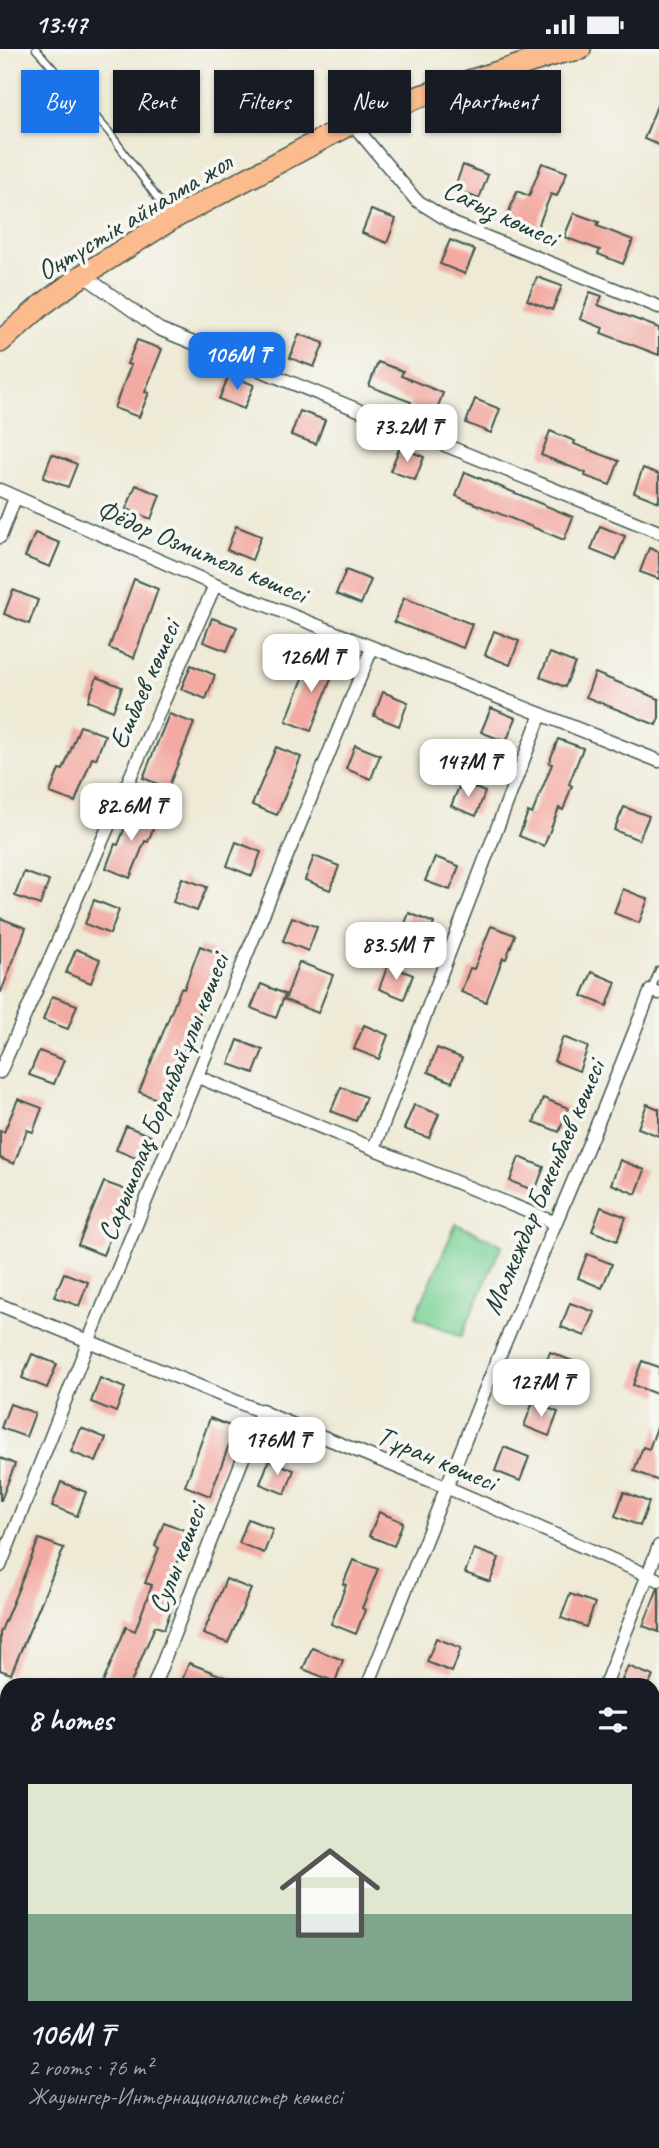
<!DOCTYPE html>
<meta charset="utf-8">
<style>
:root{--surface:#171b24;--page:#20242c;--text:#f1f3f6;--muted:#9ea1a6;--accent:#1a73e8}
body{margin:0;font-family:Caveat,sans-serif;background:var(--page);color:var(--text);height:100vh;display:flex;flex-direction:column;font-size:26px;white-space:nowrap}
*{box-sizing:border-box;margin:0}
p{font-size:23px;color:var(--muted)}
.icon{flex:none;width:38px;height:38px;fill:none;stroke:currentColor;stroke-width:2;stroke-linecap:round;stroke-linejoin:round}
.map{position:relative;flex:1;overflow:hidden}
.panel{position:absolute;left:0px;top:1629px;width:660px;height:471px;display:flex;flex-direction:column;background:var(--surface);border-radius:21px 21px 0 0;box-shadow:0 2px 5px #0004}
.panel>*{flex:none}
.hud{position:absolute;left:21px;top:21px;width:618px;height:63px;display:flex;gap:14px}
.price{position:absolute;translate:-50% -60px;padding:0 16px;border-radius:14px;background:#fff;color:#222;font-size:23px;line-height:46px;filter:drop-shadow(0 2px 4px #0008)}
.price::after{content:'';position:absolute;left:50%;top:42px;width:21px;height:16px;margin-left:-10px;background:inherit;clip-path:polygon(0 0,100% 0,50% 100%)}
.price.active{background:var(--accent);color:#fff}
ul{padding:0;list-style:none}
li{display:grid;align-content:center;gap:14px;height:371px;padding:0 28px}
li span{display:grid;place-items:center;height:217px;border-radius:0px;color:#555}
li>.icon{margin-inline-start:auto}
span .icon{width:126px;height:126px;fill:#fffc;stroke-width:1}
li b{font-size:30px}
h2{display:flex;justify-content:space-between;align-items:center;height:84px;padding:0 28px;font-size:30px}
.pill{padding:0 24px;border-radius:0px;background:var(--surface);box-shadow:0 2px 5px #0004;font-size:24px;line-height:63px}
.pill.active{background:var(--accent);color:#fff}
.status{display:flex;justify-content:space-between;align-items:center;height:49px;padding:0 35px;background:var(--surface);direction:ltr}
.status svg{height:19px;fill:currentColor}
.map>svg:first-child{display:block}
</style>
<div class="status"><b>13:47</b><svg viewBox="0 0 49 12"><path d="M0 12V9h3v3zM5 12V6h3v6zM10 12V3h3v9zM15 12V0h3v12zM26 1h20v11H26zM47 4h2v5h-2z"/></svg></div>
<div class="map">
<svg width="659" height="2099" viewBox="0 0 659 2099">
<rect width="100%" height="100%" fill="#f6f6f2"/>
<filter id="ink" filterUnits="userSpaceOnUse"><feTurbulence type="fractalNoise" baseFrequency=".0143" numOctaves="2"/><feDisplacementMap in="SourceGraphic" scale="14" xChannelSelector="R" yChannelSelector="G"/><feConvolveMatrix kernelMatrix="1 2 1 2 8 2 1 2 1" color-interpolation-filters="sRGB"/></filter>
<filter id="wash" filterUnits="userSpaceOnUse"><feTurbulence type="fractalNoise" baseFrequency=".00686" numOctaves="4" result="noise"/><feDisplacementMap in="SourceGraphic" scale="28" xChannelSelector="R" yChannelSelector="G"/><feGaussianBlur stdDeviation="1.57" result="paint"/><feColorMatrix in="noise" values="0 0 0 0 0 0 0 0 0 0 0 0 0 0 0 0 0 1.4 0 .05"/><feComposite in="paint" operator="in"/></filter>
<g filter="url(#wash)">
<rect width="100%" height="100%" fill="#eeead6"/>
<path fill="#f5d2c2" d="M186,1607L260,1636H175Z"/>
<path fill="#d1bfbd" d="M653,1987L659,1990V2099H496L499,2093H653Z"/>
<path fill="#7cd296" stroke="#4e8865" stroke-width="2" d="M456,1175L502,1196L461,1288L415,1268Z"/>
<g id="blocks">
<g fill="#f3aaa2">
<path d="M658,54H659V96L644,90Z"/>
<path d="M542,114L567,123L557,147L551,145L537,180L507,168L517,142L529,147Z"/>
<path d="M463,116L488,126L479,150L454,140Z"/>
<path d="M371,161L396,170L387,194L362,184Z"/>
<path d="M574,164L599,173L597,177L633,191L623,215L598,205L600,201L564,188Z"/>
<path d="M450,191L475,201L465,225L440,215Z"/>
<path d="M537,228L562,237L552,261L527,251Z"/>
<path d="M590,243L602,247L598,256L659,279V306L601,284L603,279L580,270Z"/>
<path d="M299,285L324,294L314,318L290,309Z"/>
<path d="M137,291L162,300L145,343L149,344L139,368L114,359L131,316L127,315Z"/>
<path d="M378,313L403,322L401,327L443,344L434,368L409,358L411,353L369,337Z"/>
<path d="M229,326L254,336L244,360L219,350Z"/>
<path d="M475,350L500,360L491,384L466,374Z"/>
<path d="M300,362L325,371L316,395L291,386Z"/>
<path d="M550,382L575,392L574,395L619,412L610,436L585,427L586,424L541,406Z"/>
<path d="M400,398L424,408L415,431L390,422Z"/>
<path d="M52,405L77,415L68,438L43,429Z"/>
<path d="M643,419L659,425V453L634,443Z"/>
<path d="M465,423L573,468L564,491L456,447Z"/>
<path d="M136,436L160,446L151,470L126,460Z"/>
<path d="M236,477L261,487L252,511L227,501Z"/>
<path d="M600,477L625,487L616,511L591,501Z"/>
<path d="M35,484L60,494L50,518L25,508Z"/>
<path d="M649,499L659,503V530L640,523Z"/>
<path d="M346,521L371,531L361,555L336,545Z"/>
<path d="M134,530L158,540L134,609L109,599Z"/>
<path d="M13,541L38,551L29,575L4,565Z"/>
<path d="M404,549L472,575L463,599L394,573Z"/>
<path d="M212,569L237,578L227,602L203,593Z"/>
<path d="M494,582L519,592L510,616L485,606Z"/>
<path d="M550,604L575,614L565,638L540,628Z"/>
<path d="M312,607L336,617L311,682L286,672Z"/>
<path d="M191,616L215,626L206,650L181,640Z"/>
<path d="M595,624L659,650V669L656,676L586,648Z"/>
<path d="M97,628L122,638L113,662L88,652Z"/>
<path d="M383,643L408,653L399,677L374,667Z"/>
<path d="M491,659L516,669L506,693L481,683Z"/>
<path d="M169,665L194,674L168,739L143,729Z"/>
<path d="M80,677L105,686L96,710L92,709L75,753L50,744L59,720L63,721Z"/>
<path d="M558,690L583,699L569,735L572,737L563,761L559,759L544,797L519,787L528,763L532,765L552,715L549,714Z"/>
<path d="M355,696L380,706L371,730L346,720Z"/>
<path d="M276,698L301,708L277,766L252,756Z"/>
<path d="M461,733L485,743L476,767L451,757Z"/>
<path d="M624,758L649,767L639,791L614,781Z"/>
<path d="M132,760L157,769L148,793L145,792L130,829L106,819L115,795L118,796Z"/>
<path d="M236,793L261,803L252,827L227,817Z"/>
<path d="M314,807L339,817L330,841L305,831Z"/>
<path d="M435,808L459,817L450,841L425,832Z"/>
<path d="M24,823L49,832L40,856L15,847Z"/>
<path d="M182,829L207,838L197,862L173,853Z"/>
<path d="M623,840L648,850L639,874L614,864Z"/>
<path d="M94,851L119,861L110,885L85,875Z"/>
<path d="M409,864L434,874L425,898L400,888Z"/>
<path d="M292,868L317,878L308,902L283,892Z"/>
<path d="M0,869L26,879L1,943H0Z"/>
<path d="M491,877L515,886L506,910L503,909L486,953L461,943L470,919L474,920Z"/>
<path d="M200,897L225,907L216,931L213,930L164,1053L139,1043L181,939L184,940Z"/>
<path d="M76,900L100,910L91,934L66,924Z"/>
<path d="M299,913L333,926L318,964L285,951Z"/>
<path d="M388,916L413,926L404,950L379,940Z"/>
<path d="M592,923L616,933L607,957L582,947Z"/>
<path d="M261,935L285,945L276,969L251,959Z"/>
<path d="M52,947L77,956L68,980L43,971Z"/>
<path d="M364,976L388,986L379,1010L354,1000Z"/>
<path d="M563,988L588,998L579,1022L554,1012Z"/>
<path d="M238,991L263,1001L254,1024L229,1015Z"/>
<path d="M437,999L462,1009L452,1033L428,1023Z"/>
<path d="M39,1002L64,1011L54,1035L29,1026Z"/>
<path d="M341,1038L366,1048L356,1072L331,1062Z"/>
<path d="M543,1049L568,1059L559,1083L534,1073Z"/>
<path d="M18,1050L42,1059L33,1083L27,1081L14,1115L0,1109V1082L4,1083Z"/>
<path d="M647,1055L659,1060V1087L638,1079Z"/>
<path d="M414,1056L439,1065L429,1089L404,1080Z"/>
<path d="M126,1077L151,1087L141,1111L116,1101Z"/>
<path d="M519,1108L544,1118L535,1142L510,1132Z"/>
<path d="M620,1111L645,1121L636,1145L611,1135Z"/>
<path d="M104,1133L129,1142L103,1206L78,1196Z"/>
<path d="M601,1158L626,1168L617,1192L592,1182Z"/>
<path d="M587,1205L612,1215L602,1239L578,1229Z"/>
<path d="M64,1224L88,1233L79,1257L54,1248Z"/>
<path d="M570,1254L595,1263L585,1287L561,1278Z"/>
<path d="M550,1303L575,1313L565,1337L540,1327Z"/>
<path d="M32,1305L57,1315L47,1339L22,1329Z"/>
<path d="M642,1312L659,1318V1346L633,1336Z"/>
<path d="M100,1329L125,1339L116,1363L91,1353Z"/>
<path d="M533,1353L558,1363L549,1387L524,1377Z"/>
<path d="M10,1355L35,1364L26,1388L1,1379Z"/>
<path d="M210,1369L235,1379L210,1447L185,1437Z"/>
<path d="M658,1376H659V1432L634,1422L643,1398L649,1400Z"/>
<path d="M81,1379L106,1389L96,1413L71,1403Z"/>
<path d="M504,1398L529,1408L520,1432L495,1422Z"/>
<path d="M0,1409L15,1415L1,1451H0Z"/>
<path d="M269,1411L294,1421L285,1445L260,1435Z"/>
<path d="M61,1433L86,1443L77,1467L52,1457Z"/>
<path d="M624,1443L649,1453L640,1477L615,1467Z"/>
<path d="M379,1463L403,1473L394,1497L369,1487Z"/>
<path d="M248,1470L273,1480L264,1504L239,1494Z"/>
<path d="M164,1473L189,1483L175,1518L180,1519L166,1553L173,1556L164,1580L155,1577L130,1636H102L126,1578L135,1582L152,1536L145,1534L159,1499L155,1497Z"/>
<path d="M39,1490L64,1499L11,1625L0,1621V1584Z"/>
<path d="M474,1500L499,1509L490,1533L465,1524Z"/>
<path d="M353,1511L378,1520L362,1559L365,1561L356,1585L331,1575L346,1536L343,1535Z"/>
<path d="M226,1530L251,1540L228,1594L203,1585Z"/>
<path d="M658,1539L659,1540V1583L643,1577Z"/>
<path d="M570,1545L595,1554L586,1578L561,1569Z"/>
<path d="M436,1589L461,1599L452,1623L427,1613Z"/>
<path d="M312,1599L343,1611L335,1633L303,1620Z"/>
<path d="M189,1614L245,1636H180Z"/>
<path d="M628,1617L653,1627L649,1636H620Z"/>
</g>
</g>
</g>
<g filter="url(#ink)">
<use href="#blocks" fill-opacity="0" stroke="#3e574c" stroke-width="2"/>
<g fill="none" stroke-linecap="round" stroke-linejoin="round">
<g stroke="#3e574c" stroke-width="9">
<g id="service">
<path d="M36,0L109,83L171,168"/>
<path d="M651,941L659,921"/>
<path d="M488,2099L490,2093"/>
</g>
</g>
<g stroke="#3e574c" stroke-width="15">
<g id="minor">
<path d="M352,74L416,151L454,175L659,258"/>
<path d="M83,226L159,280L659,483"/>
<path d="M0,441L215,536L659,712"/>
<path d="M0,488L15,449"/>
<path d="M0,1023L215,536"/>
<path d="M198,1028L556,1174"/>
<path d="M374,1099L541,665"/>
<path d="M0,1256L446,1438L659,1531"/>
<path d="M0,1517L89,1291L372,599"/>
<path d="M154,1636L262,1361"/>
<path d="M368,1636L487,1336L604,1059L651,941L659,944"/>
<path d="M605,1636L659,1497"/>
<path d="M2,2025L7,2013"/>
<path d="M165,2093L179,2099"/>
<path d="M425,2099L427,2093"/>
</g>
</g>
<g stroke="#3e574c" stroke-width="24">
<path id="trunk" d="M0,293L42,256L83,226L172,170L352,74L421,47L559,4L580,0"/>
</g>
<use href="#service" stroke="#fff" stroke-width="6"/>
<use href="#minor" stroke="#fff" stroke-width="12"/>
<use href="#trunk" stroke="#fbbb8c" stroke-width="21"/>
</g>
</g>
<g text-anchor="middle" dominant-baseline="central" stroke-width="7" stroke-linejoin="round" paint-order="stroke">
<g font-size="28" fill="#1f3d34" stroke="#f6f6f2">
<text transform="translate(501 164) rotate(25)">Сағыз көшесі</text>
<text transform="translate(134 167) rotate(-31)">Оңтүстік айналма жол</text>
<text transform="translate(202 502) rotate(23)">Фёдор Озмитель көшесі</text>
<text transform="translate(144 635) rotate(-66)">Ешбаев көшесі</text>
<text transform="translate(163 1048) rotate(-68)">Сарышолақ Боранбайұлы көшесі</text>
<text transform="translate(543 1138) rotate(-67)">Малкеждар Бөкенбаев көшесі</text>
<text transform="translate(437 1409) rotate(23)">Тұран көшесі</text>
<text transform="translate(177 1509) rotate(-69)">Сулы көшесі</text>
</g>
</g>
</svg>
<b class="price active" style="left:237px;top:343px">106M ₸</b>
<b class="price" style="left:407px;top:415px">73.2M ₸</b>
<b class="price" style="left:311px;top:645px">126M ₸</b>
<b class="price" style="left:468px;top:750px">147M ₸</b>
<b class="price" style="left:131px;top:794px">82.6M ₸</b>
<b class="price" style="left:396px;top:933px">83.5M ₸</b>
<b class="price" style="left:541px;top:1370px">127M ₸</b>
<b class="price" style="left:277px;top:1428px">176M ₸</b>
<div class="hud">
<a class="pill active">Buy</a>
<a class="pill">Rent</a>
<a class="pill">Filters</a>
<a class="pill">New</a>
<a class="pill">Apartment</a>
</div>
<section class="panel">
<h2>8 homes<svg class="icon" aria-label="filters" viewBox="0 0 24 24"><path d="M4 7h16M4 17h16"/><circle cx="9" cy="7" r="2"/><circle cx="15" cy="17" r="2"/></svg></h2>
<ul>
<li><span style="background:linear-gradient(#dfe7d0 60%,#7fa58c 0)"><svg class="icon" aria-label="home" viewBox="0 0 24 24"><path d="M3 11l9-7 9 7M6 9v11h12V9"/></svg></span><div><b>106M ₸</b><p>2 rooms · 76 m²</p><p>Жауынгер-Интернационалистер көшесі</p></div></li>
</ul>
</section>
</div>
